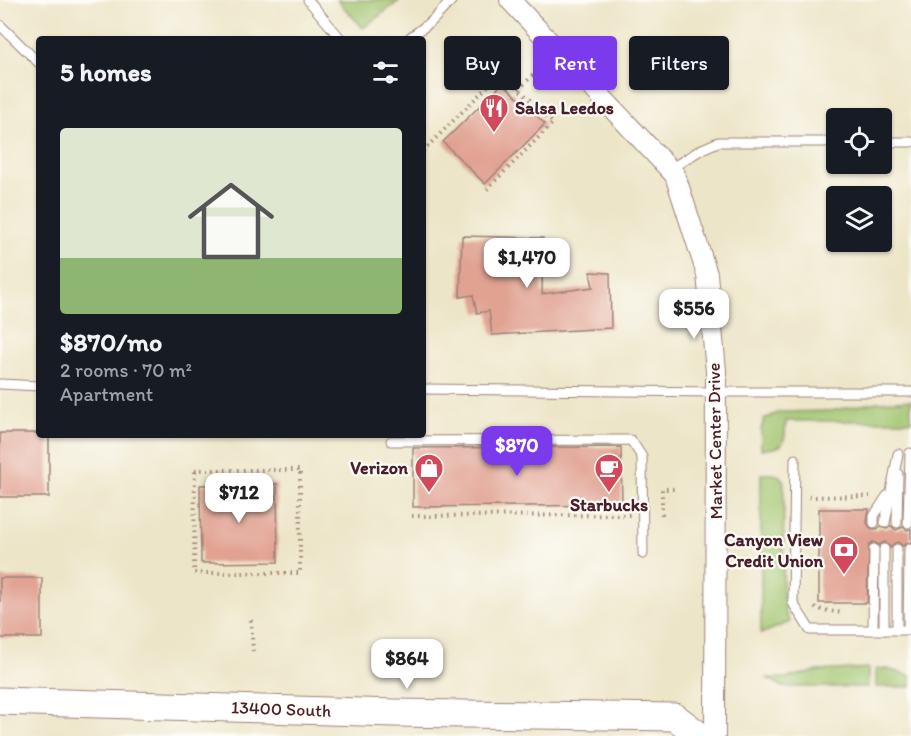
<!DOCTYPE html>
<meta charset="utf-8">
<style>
:root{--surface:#171b24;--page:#242831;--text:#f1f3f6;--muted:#9ea1a6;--line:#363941;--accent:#7c3aed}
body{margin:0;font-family:Itim,sans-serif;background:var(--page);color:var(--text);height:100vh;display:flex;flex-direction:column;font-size:22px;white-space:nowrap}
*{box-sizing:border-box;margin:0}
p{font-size:20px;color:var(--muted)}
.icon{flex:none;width:33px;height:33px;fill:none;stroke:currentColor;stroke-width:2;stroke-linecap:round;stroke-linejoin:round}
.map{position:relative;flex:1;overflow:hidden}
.drawer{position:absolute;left:36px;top:36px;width:390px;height:402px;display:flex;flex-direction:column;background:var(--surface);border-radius:6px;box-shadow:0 2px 4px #0004}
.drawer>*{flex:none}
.banner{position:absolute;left:444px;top:36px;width:376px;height:54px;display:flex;gap:12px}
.controls{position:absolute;left:826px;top:108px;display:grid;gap:12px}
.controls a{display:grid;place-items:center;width:66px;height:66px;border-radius:6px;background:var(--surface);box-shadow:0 2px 4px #0004;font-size:30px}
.price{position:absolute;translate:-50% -51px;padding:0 14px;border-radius:12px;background:#fff;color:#222;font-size:20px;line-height:39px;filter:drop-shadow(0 2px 3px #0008)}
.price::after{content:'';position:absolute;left:50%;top:36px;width:18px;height:14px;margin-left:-9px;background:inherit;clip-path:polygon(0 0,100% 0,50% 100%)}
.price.current{background:var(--accent);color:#fff}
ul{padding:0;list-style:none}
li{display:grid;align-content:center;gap:12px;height:318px;padding:0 24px}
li+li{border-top:2px solid var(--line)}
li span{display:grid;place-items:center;height:186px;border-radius:6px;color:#555}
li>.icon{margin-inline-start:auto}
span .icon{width:108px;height:108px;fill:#fffc;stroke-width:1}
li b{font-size:26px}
h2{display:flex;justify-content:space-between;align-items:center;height:72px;padding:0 24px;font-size:26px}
.tag{padding:0 21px;border-radius:6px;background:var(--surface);box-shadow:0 2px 4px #0004;font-size:21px;line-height:54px}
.tag.current{background:var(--accent);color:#fff}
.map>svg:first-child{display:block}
</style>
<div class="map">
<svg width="911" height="736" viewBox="0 0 911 736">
<rect width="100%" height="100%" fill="#fdfcf7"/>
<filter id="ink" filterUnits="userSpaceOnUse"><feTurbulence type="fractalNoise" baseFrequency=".0167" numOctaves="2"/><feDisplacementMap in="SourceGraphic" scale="12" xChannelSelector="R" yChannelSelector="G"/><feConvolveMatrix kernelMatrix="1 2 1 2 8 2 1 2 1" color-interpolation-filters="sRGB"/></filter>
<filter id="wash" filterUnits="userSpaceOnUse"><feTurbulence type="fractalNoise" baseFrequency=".008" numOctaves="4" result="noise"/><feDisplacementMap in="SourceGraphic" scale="24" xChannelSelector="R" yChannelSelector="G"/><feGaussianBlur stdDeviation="1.35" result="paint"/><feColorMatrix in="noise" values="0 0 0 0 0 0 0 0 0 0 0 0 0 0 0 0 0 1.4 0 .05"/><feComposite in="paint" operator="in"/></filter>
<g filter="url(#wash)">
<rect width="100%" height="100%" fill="#ede5c7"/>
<g fill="#a1c46e" stroke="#76724c" stroke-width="1.5">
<path d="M337,0H399V1L363,28Z"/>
<path d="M911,400V421H786C784,443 787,449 761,449V429L764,419L780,412L830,411L877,402Z"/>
<path d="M761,474C771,474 781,472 784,483L783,594L785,612L790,622L761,634Z"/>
<path d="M868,668V687H783L767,678H785L818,671Z"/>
<path d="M876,669H888L911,676V687H876Z"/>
</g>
<g id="blocks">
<g fill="#e1a292">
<path d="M503,83L545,124L485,184L443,142Z"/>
<path d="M462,236L543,238L542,294L593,287L590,272L610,273L611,328L492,335L489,311L477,313L473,295L460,297Z"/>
<path d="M0,433H39V435H49V497H0Z"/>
<path d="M621,447L622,505L413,507V448Z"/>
<path d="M277,484L278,562L201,563L200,485Z"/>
<path d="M819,509H869L867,523L871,529H877L880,527L887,529L891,526L896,530L903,527L907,530L911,529V543H906L903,546L898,542L893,544L891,548L885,542L879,545L873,542L869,545L867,603H819Z"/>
<rect x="0" y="578" width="42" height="60"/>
</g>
</g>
</g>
<g filter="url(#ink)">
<use href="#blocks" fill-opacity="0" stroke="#9c8279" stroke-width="1.5"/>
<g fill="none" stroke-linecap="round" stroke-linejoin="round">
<g stroke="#9c8279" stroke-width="11">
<g id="lane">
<path d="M308,0L341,39"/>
<path d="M0,25L39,63"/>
<path d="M408,39L432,21L452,0"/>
<path d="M882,142H911"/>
<path d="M670,169L702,149L718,142H837"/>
<path d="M0,384L39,386"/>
<path d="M423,389L716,392H911"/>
<path d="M391,441L631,440L642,457L643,554"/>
<path d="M795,459L793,603L810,630H908"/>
<path d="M874,523V516L887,496"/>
<path d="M885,523L898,454"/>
<path d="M897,523L898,474"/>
<path d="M908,523L910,453"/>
<path d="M884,549V630"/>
<path d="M873,630L874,549"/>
<path d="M897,630V549"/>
<path d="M908,630L909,549"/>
</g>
</g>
<g stroke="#9c8279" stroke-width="22">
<path id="street" d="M510,0L675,175L707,274L716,371L715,736"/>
</g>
<g stroke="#9c8279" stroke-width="29">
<path id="secondary" d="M0,701L394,713L675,717L700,736"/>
</g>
<g stroke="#9c8279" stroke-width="4" stroke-dasharray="1.5 4.5" stroke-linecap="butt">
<path d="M519,89L536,72"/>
<path d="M423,151L502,72L553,123L485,191"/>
<path d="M195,470H300V573H194Z"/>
<path d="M809,497L870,496"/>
<path d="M662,515V489H674"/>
<path d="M412,516L630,515"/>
<path d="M815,607L817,609L842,613"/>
<path d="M251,620L253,651"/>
</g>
<use href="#lane" stroke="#fff" stroke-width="9"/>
<use href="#street" stroke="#fff" stroke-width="20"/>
<use href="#secondary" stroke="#fff" stroke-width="27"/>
</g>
</g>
<defs>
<g id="restaurant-pin" transform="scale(1.5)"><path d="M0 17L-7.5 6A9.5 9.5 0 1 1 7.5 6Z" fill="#d1495b" stroke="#fdfcf7"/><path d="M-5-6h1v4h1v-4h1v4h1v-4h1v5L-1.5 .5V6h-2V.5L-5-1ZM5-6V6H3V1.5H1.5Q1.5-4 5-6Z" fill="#fff"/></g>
<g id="shop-pin" transform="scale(1.5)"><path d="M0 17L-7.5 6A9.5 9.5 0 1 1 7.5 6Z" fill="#d1495b" stroke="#fdfcf7"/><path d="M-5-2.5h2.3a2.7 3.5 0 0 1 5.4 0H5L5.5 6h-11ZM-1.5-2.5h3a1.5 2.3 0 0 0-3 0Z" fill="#fff"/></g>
<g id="cafe-pin" transform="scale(1.5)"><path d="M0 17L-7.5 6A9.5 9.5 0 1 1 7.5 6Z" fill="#d1495b" stroke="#fdfcf7"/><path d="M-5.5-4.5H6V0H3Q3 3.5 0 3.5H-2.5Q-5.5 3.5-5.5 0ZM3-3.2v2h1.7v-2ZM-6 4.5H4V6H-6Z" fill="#fff"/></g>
<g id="bank-pin" transform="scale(1.5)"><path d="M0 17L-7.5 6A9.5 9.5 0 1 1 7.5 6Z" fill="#d1495b" stroke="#fdfcf7"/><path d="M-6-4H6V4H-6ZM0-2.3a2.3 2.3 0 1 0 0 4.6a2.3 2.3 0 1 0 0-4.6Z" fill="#fff"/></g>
</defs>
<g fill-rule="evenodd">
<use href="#restaurant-pin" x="494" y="108"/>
<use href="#shop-pin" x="429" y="468"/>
<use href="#cafe-pin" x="609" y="468"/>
<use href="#bank-pin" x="844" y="550"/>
</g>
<g text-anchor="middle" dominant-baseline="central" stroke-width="4.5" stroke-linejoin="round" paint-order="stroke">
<g font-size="18" font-weight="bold" fill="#4a1f2b" stroke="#fdfcf7" text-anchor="end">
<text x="515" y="108" text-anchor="start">Salsa Leedos</text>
<text x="408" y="468">Verizon</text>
<text x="609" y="505" text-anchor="middle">Starbucks</text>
<text x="823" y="540">Canyon View<tspan x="823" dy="21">Credit Union</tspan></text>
</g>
<g font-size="18" fill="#4a1f2b" stroke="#fdfcf7">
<text transform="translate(715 441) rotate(-91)">Market Center Drive</text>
<text transform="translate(281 709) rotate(2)">13400 South</text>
</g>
</g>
</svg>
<div class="controls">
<a><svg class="icon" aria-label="locate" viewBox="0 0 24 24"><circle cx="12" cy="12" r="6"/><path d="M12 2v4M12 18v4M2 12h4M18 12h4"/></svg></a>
<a><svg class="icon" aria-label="layers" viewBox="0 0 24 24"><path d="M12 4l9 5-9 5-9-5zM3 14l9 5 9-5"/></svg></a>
</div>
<b class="price" style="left:527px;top:289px">$1,470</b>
<b class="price" style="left:694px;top:340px">$556</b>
<b class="price current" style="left:517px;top:477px">$870</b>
<b class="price" style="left:239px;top:524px">$712</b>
<b class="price" style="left:407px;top:690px">$864</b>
<div class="banner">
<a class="tag">Buy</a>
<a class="tag current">Rent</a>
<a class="tag">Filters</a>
</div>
<section class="drawer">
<h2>5 homes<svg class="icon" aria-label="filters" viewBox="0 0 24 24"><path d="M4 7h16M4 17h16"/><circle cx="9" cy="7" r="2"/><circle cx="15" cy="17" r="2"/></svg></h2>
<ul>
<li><span style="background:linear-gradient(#dfe7d0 70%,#8fb573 0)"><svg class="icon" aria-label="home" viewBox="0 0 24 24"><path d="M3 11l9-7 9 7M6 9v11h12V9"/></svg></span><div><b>$870/mo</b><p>2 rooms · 70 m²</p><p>Apartment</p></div></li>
</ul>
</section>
</div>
